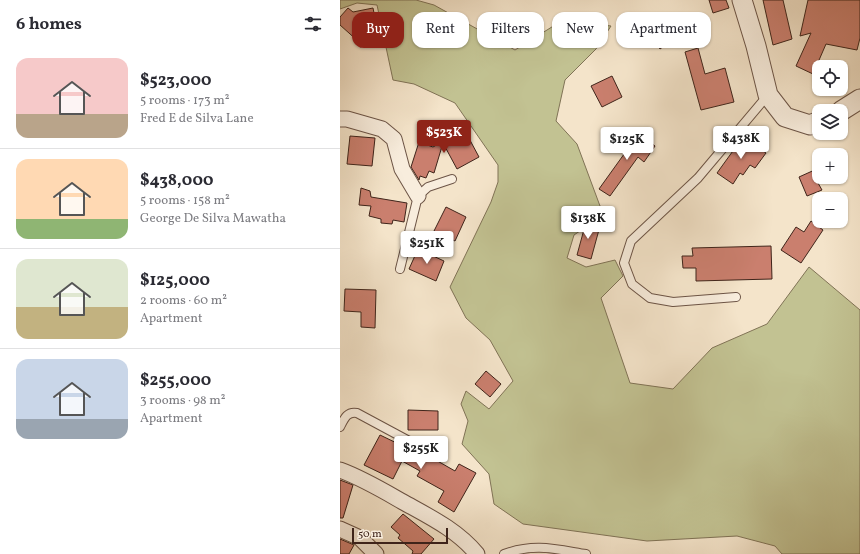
<!DOCTYPE html>
<meta charset="utf-8">
<style>
:root{--surface:#fff;--page:#f2f2f3;--text:#2b2b33;--muted:#7c7c81;--line:#e1e1e2;--accent:#8f2418}
body{margin:0;font-family:Vollkorn,serif;background:var(--page);color:var(--text);height:100vh;display:flex;flex-direction:column;font-size:15px;white-space:nowrap}
*{box-sizing:border-box;margin:0}
p{font-size:13px;color:var(--muted)}
.icon{flex:none;width:22px;height:22px;fill:none;stroke:currentColor;stroke-width:2;stroke-linecap:round;stroke-linejoin:round}
.map{position:relative;flex:1;overflow:hidden}
.side{display:flex;flex-direction:column;background:var(--surface);width:340px}
.side>*{flex:none}
.hud{position:absolute;left:12px;top:12px;width:380px;height:36px;display:flex;gap:8px}
.buttons{position:absolute;left:472px;top:60px;display:grid;gap:8px}
.buttons a{display:grid;place-items:center;width:36px;height:36px;border-radius:8px;background:var(--surface);box-shadow:0 1px 3px #0004;font-size:20px}
.scale{position:absolute;left:12px;bottom:10px;width:96px;box-sizing:border-box;padding-left:4px;border:2px solid #3f241a;border-top:0;font-size:11px;line-height:14px;white-space:nowrap;color:#3f241a;-webkit-text-stroke:3px #f8eddd;paint-order:stroke}
.price{position:absolute;translate:-50% -34px;padding:0 9px;border-radius:4px;background:#fff;color:#222;font-size:13px;line-height:26px;filter:drop-shadow(0 1px 2px #0008)}
.price::after{content:'';position:absolute;left:50%;top:24px;width:12px;height:9px;margin-left:-6px;background:inherit;clip-path:polygon(0 0,100% 0,50% 100%)}
.price.selected{background:var(--accent);color:#fff}
ul{padding:0;list-style:none}
li{display:flex;align-items:center;gap:12px;height:100px;padding:0 16px}
li+li{border-top:1px solid var(--line)}
li span{display:grid;place-items:center;flex:none;width:112px;height:80px;border-radius:12px;color:#555}
li>.icon{margin-inline-start:auto}
span .icon{width:48px;height:48px;fill:#fffc;stroke-width:1}
li b{font-size:17px}
h2{display:flex;justify-content:space-between;align-items:center;height:48px;padding:0 16px;font-size:17px}
.pill{padding:0 14px;border-radius:12px;background:var(--surface);box-shadow:0 1px 3px #0004;font-size:14px;line-height:36px}
.pill.selected{background:var(--accent);color:#fff}
main{display:flex;flex:1;min-height:0}
.map>svg:first-child{display:block}
</style>
<main>
<section class="side">
<h2>6 homes<svg class="icon" aria-label="filters" viewBox="0 0 24 24"><path d="M4 7h16M4 17h16"/><circle cx="9" cy="7" r="2"/><circle cx="15" cy="17" r="2"/></svg></h2>
<ul>
<li><span style="background:linear-gradient(#f6c9c9 70%,#b9a48a 0)"><svg class="icon" aria-label="home" viewBox="0 0 24 24"><path d="M3 11l9-7 9 7M6 9v11h12V9"/></svg></span><div><b>$523,000</b><p>5 rooms · 173 m²</p><p>Fred E de Silva Lane</p></div></li>
<li><span style="background:linear-gradient(#ffd9b3 75%,#8fb573 0)"><svg class="icon" aria-label="home" viewBox="0 0 24 24"><path d="M3 11l9-7 9 7M6 9v11h12V9"/></svg></span><div><b>$438,000</b><p>5 rooms · 158 m²</p><p>George De Silva Mawatha</p></div></li>
<li><span style="background:linear-gradient(#dfe7d0 60%,#c2b280 0)"><svg class="icon" aria-label="home" viewBox="0 0 24 24"><path d="M3 11l9-7 9 7M6 9v11h12V9"/></svg></span><div><b>$125,000</b><p>2 rooms · 60 m²</p><p>Apartment</p></div></li>
<li><span style="background:linear-gradient(#c9d6e8 75%,#9aa5b1 0)"><svg class="icon" aria-label="home" viewBox="0 0 24 24"><path d="M3 11l9-7 9 7M6 9v11h12V9"/></svg></span><div><b>$255,000</b><p>3 rooms · 98 m²</p><p>Apartment</p></div></li>
</ul>
</section>
<div class="map">
<svg width="520" height="554" viewBox="0 0 520 554">
<rect width="100%" height="100%" fill="#f4e4ca"/>
<filter id="stains"><feTurbulence type="fractalNoise" baseFrequency=".005" numOctaves="4"/><feColorMatrix values="0 0 0 0 .2 0 0 0 0 .09 0 0 0 0 .02 0 0 0 .5 -.17"/></filter>
<radialGradient id="worn" r=".72"><stop offset=".6" stop-color="#630" stop-opacity="0"/><stop offset="1" stop-color="#630" stop-opacity=".3"/></radialGradient>
<path fill="#c2c292" stroke="#807356" d="M0,0H76L94,5L175,50L223,20L271,26L256,49L225,80L216,121L237,144L260,206L272,216L256,220L234,235L227,258L246,267L275,260L283,276L261,298L290,383L333,389L372,348L427,324L469,267L520,310V554H442L435,546L397,536L307,541L183,524L154,504L149,474L122,444L128,421L121,404L126,391L149,409L173,381L150,340L126,318L110,287L151,202L158,182V165L115,103L74,84L53,80L37,5L17,3L0,9Z"/>
<g fill="#ca7f6e" stroke="#3f241a">
<path d="M369,0H386L389,8L373,13Z"/>
<path d="M423,0H443L452,39L433,45Z"/>
<path d="M468,0H520V38L517,50L486,44L473,74L456,66L471,33L460,36Z"/>
<path d="M8,8L13,12L33,8L40,43L20,47L19,42L0,25V17Z"/>
<path d="M330,18L341,33L320,49L309,34Z"/>
<path d="M358,48L365,74L385,68L394,102L361,110L345,52Z"/>
<path d="M272,76L282,97L262,107L251,86Z"/>
<path d="M124,129L139,157L117,169L103,143L94,173L89,171L86,178L80,176L79,180L71,167L79,142L93,147Z"/>
<path d="M289,134L297,140L301,135L315,146L304,162L298,157L270,196L259,189L287,150L281,146Z"/>
<path d="M10,136L35,138L32,166L7,164Z"/>
<path d="M403,137L426,153L415,168L410,165L403,175L400,173L393,184L377,173Z"/>
<path d="M479,168L478,183L482,190L467,196L459,177Z"/>
<path d="M21,188L30,191L31,197L67,203L64,222L53,220L52,224L41,223V219L29,216L31,206L19,205Z"/>
<path d="M106,207L126,217L115,241L94,231Z"/>
<path d="M471,221L483,230L461,263L441,250L456,227L464,232Z"/>
<path d="M246,222L260,226L251,259L237,255Z"/>
<path d="M431,246L432,279L356,281V268H343L342,256H353L352,248Z"/>
<path d="M78,249L104,261L96,281L69,269Z"/>
<path d="M5,289L36,290L35,328L21,327V312L4,311Z"/>
<path d="M146,371L161,384L150,397L135,384Z"/>
<path d="M68,410L98,411V430H68Z"/>
<path d="M40,435L67,448V446L73,447L115,471L119,464L136,473L114,512L98,502L104,491L77,476L80,471L62,461L53,479L24,465Z"/>
<path d="M0,480L13,485L3,518H0Z"/>
<path d="M63,514L94,539L81,554H72L73,551L58,538L60,535L51,527Z"/>
<path d="M0,539L14,545L9,554H0Z"/>
</g>
<g fill="none" stroke-linecap="round" stroke-linejoin="round">
<g stroke="#6c5446" stroke-width="10">
<g id="service">
<path d="M60,269L78,196L88,187L112,179"/>
<path d="M396,297L333,302L310,298L292,284L284,263L291,241L358,178L428,95"/>
<path d="M0,427C4,419 7,411 17,413L71,442"/>
<path d="M164,554C194,543 215,549 246,554"/>
</g>
</g>
<g stroke="#6c5446" stroke-width="17">
<g id="minor">
<path d="M0,119H7L42,129L54,139L62,169L78,196"/>
<path d="M0,470C22,478 42,490 63,502C90,517 117,530 137,554"/>
<path d="M0,529L20,538L36,554"/>
</g>
</g>
<g stroke="#6c5446" stroke-width="21">
<g id="tertiary">
<path d="M402,0L416,46L428,95L445,117L470,125L479,121"/>
<path d="M501,111L520,99"/>
</g>
</g>
<use href="#service" stroke="#f8eddd" stroke-width="8"/>
<use href="#minor" stroke="#f8eddd" stroke-width="15"/>
<use href="#tertiary" stroke="#f8eddd" stroke-width="19"/>
</g>
<rect width="100%" height="100%" filter="url(#stains)"/>
<rect width="100%" height="100%" fill="url(#worn)"/>
</svg>
<div class="buttons">
<a><svg class="icon" aria-label="locate" viewBox="0 0 24 24"><circle cx="12" cy="12" r="6"/><path d="M12 2v4M12 18v4M2 12h4M18 12h4"/></svg></a>
<a><svg class="icon" aria-label="layers" viewBox="0 0 24 24"><path d="M12 4l9 5-9 5-9-5zM3 14l9 5 9-5"/></svg></a>
<a>+</a>
<a>−</a>
</div>
<div class="scale">50 m</div>
<b class="price selected" style="left:104px;top:154px">$523K</b>
<b class="price" style="left:401px;top:160px">$438K</b>
<b class="price" style="left:287px;top:161px">$125K</b>
<b class="price" style="left:248px;top:240px">$138K</b>
<b class="price" style="left:87px;top:265px">$251K</b>
<b class="price" style="left:81px;top:470px">$255K</b>
<div class="hud">
<a class="pill selected">Buy</a>
<a class="pill">Rent</a>
<a class="pill">Filters</a>
<a class="pill">New</a>
<a class="pill">Apartment</a>
</div>
</div>
</main>
